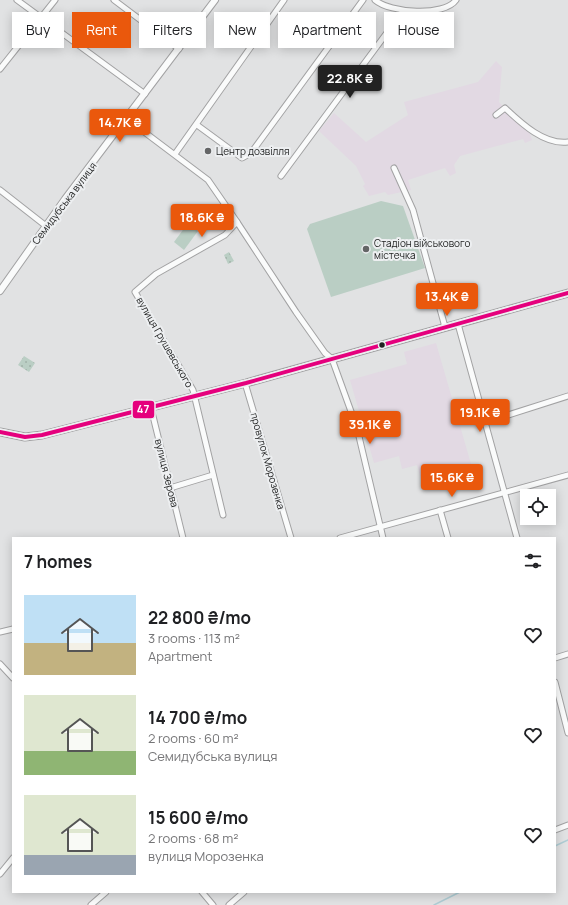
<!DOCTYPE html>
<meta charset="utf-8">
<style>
:root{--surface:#fff;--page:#f6f6f6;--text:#202124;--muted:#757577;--accent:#ea580c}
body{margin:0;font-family:Manrope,sans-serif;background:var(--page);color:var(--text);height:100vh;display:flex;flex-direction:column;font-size:15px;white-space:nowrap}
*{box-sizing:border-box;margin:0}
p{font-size:13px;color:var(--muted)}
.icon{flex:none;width:22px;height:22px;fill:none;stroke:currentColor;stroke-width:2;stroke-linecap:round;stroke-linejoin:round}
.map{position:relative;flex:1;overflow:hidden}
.details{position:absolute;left:12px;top:537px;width:544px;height:356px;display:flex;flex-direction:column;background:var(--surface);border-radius:0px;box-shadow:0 2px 10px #0003}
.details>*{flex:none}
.guide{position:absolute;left:12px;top:12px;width:544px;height:36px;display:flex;gap:8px}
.buttons{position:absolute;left:520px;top:489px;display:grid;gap:8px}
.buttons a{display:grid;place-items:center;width:36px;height:36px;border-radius:0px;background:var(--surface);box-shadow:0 2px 10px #0003;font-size:20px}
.price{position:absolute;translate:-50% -34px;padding:0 9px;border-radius:4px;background:var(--accent);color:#fff;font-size:13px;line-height:26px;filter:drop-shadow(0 1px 2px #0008)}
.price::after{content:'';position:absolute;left:50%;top:24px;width:12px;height:9px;margin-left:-6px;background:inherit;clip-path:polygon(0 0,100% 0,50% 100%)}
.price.active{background:#222;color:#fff}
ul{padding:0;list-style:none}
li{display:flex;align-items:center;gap:12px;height:100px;padding:0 12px}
li span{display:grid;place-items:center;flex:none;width:112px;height:80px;border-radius:0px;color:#555}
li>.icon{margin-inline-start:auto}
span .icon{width:48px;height:48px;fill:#fffc;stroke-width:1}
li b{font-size:17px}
h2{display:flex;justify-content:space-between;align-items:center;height:48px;padding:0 12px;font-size:17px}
.chip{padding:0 14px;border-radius:0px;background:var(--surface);box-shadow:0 2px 10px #0003;font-size:14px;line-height:36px}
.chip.active{background:var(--accent);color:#fff}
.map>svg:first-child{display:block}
</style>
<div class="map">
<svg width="568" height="905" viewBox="0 0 568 905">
<defs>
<pattern id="park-dots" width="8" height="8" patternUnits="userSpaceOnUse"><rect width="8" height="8" fill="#bacec4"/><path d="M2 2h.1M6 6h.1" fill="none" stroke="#a0b1a8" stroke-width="1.8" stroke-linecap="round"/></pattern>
</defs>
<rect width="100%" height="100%" fill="#e1e2e3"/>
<g fill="#e2d9e3">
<path d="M496,61L502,67L499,102L522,127L527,125L532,140L525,143L523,139L460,156L454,165L456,173L450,176L445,168L408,180L411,190L388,195L385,192L369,196L363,186L365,184L356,166L319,131L334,113L366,142L408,115L404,102L478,82Z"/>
<path d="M436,343L471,464L468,465L471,476L442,484L439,474L421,479L417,465L402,469L399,456L374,463L350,380L407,364L404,352Z"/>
</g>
<g fill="#bacec4">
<path d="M381,201L403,206L425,268L331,297L307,229L310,224Z"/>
<path d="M188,223L198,231L184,250L174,242Z"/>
</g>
<g fill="url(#park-dots)">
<path d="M229,252L234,261L228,264L224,255Z"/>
<path d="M24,356L35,363L29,372L18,365Z"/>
</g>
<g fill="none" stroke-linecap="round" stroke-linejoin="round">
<g stroke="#afcdd4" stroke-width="1.5">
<path d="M555,846L568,840"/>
<path d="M434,905L460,892"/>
</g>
<g stroke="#a2a2a3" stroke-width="7">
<g id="minor">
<path d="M17,0L145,94"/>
<path d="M114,0L179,49"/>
<path d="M375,0C390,13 444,17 456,0"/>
<path d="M0,69L55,0"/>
<path d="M496,115L505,108C521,123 544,145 568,142"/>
<path d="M127,119L208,180L237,222"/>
<path d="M197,125L242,158L251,153L363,0"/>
<path d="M175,154L284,0"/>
<path d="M394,168L413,210L445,327"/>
<path d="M281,176L403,11"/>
<path d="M0,190L46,226"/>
<path d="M458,324L517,538"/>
<path d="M245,383L291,538"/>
<path d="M151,408L183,538"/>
<path d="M486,422L568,396"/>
<path d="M170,488L213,475"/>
<path d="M440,510L448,538"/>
<path d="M223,515L193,390L135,292L156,274L225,235L237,222L296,312L325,353L332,359L357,428L383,538"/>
<path d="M340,538L568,475"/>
<path d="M0,632L13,629"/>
<path d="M555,658L568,654"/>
<path d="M0,664L13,678"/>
<path d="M555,682L568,733"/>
<path d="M555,830L568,825"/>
<path d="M0,874L13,858"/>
<path d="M202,892L213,905"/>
<path d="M91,905L106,892"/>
<path d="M229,905L244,892"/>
</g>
</g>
<g stroke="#a2a2a3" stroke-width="8">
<path id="tertiary" d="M0,291L65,199L215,0"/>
</g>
<g stroke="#a2a2a3" stroke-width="9">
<path id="secondary" d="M0,432L25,437L42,435L246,383L568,293"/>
</g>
<use href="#minor" stroke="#fafbfb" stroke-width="5"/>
<use href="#tertiary" stroke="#fafbfb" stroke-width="6"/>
<use href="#secondary" stroke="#fafbfb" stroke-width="7"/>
<g stroke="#edeff1" stroke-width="7">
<path id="bus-1" d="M0,432L25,437L42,435L246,383L568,293"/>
</g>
<use href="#bus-1" stroke="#e5007d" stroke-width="4"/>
</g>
<g fill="#646566" stroke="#edeff1" stroke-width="1.5">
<circle cx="208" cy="151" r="4"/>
<circle cx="366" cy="249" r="4"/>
</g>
<circle fill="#212222" stroke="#edeff1" stroke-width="1.5" cx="382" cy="345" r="3.5"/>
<g text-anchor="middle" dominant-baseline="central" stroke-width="4" stroke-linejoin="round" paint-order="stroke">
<g font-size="10" fill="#212222" stroke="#edeff1" text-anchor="start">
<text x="216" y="151">Центр дозвілля</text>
<text x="374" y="243">Стадіон військового<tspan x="374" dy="12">містечка</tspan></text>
</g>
<g font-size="10" fill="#212222" stroke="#edeff1">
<text transform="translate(64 203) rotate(-53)">Семидубська вулиця</text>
<text transform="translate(165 342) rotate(60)">вулиця Грушевського</text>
<text transform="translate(268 461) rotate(74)">провулок Морозенка</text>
<text transform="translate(167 473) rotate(76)">вулиця Зерова</text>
</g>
</g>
<rect stroke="#edeff1" stroke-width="1.5" x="132" y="400" width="23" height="19" rx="4" fill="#e5007d"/>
<g font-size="11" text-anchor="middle" font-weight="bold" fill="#fff">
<text x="143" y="413">47</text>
</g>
</svg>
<div class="buttons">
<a><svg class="icon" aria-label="locate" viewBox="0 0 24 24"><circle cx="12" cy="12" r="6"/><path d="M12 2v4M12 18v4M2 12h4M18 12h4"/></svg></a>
</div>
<b class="price active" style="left:350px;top:99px">22.8K ₴</b>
<b class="price" style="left:120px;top:143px">14.7K ₴</b>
<b class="price" style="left:202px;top:238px">18.6K ₴</b>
<b class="price" style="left:447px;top:317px">13.4K ₴</b>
<b class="price" style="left:480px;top:433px">19.1K ₴</b>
<b class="price" style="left:370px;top:445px">39.1K ₴</b>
<b class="price" style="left:452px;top:498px">15.6K ₴</b>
<div class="guide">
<a class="chip">Buy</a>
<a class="chip active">Rent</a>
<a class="chip">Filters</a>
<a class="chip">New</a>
<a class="chip">Apartment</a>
<a class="chip">House</a>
</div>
<section class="details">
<h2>7 homes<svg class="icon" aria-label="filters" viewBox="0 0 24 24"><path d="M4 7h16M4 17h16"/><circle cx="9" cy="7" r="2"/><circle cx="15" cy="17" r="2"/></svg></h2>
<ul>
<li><span style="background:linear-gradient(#bfe0f5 60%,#c2b280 0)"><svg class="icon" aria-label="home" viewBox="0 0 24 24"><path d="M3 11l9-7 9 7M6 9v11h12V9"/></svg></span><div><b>22 800 ₴/mo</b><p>3 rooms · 113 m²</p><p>Apartment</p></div><svg class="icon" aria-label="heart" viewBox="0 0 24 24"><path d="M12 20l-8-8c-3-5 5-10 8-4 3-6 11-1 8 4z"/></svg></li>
<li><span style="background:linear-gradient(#dfe7d0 70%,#8fb573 0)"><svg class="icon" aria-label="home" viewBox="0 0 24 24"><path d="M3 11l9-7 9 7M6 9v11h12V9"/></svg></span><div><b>14 700 ₴/mo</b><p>2 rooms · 60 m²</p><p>Семидубська вулиця</p></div><svg class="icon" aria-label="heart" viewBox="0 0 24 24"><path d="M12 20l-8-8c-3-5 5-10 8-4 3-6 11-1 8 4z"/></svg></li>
<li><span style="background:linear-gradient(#dfe7d0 75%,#9aa5b1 0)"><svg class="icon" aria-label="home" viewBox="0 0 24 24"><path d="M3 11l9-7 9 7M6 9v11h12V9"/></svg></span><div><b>15 600 ₴/mo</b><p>2 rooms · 68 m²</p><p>вулиця Морозенка</p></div><svg class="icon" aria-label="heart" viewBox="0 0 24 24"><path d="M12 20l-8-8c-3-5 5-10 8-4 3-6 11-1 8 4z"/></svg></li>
</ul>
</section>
</div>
